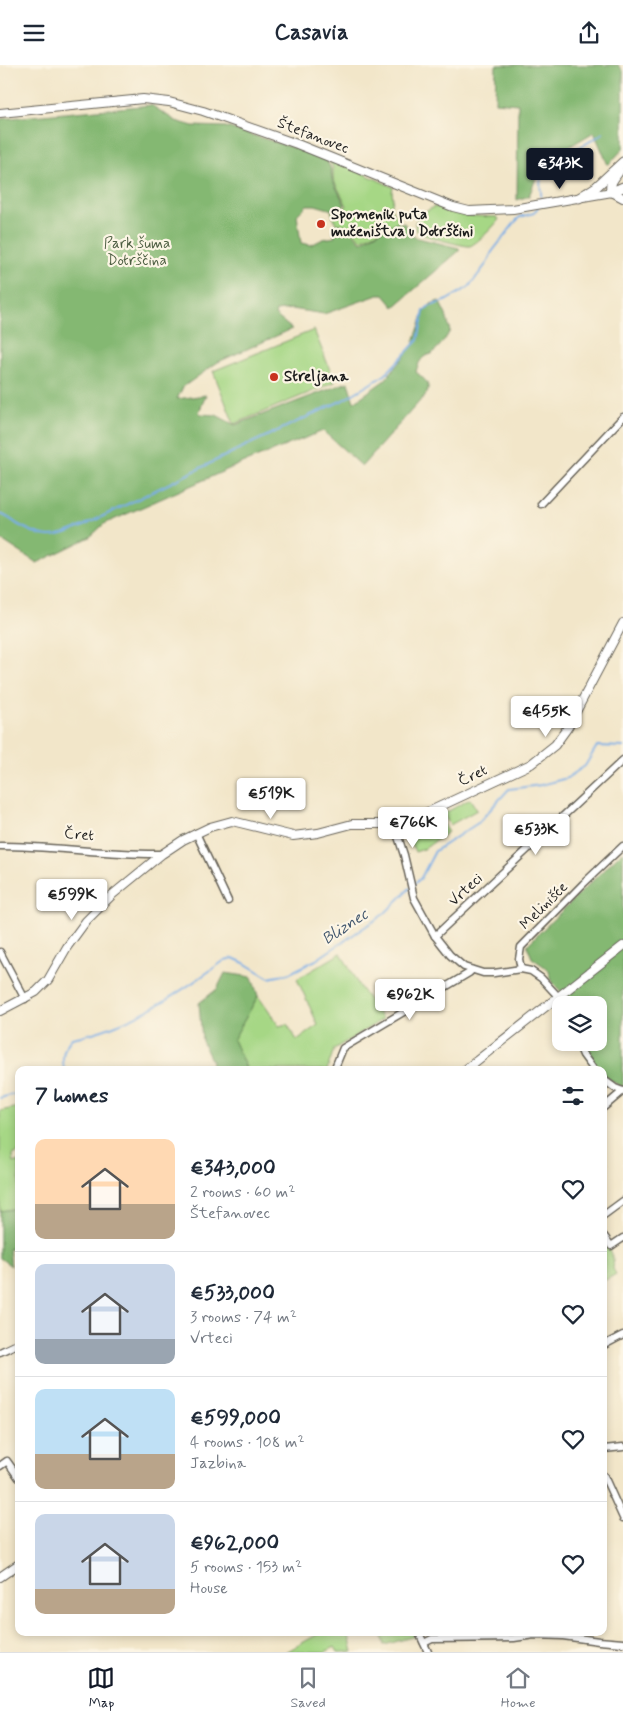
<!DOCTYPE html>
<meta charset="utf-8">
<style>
:root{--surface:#fff;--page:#f6f6f7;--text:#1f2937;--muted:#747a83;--line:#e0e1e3;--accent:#111827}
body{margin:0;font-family:Mynerve,sans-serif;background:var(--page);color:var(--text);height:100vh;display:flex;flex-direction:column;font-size:19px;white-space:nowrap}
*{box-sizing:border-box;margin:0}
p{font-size:16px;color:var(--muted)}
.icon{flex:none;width:28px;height:28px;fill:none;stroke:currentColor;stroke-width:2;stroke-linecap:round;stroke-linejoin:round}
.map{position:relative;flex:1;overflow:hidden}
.sheet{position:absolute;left:15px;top:1001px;width:592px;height:570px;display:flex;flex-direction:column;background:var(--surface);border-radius:10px;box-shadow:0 2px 8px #0003}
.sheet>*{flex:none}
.controls{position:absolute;left:552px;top:931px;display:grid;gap:10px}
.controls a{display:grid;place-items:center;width:55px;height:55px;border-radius:10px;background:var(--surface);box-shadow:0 2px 8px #0003;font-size:25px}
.price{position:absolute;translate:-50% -42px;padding:0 11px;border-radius:5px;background:#fff;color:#222;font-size:16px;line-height:32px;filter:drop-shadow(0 1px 2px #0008)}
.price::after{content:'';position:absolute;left:50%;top:30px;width:15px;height:11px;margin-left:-8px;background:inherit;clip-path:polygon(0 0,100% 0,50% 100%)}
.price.on{background:var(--accent);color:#fff}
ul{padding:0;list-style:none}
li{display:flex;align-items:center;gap:15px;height:125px;padding:0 20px}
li+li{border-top:1px solid var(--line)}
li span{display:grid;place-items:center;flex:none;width:140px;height:100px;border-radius:10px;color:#555}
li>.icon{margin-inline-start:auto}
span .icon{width:60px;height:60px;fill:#fffc;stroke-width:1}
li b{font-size:21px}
h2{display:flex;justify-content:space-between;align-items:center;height:60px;padding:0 20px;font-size:21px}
header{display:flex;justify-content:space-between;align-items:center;height:65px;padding:0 20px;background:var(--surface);font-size:22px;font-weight:700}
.menu{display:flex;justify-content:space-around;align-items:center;height:70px;border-top:1px solid var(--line);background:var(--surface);font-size:14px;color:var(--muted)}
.menu a{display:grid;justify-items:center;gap:2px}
.menu .on{color:var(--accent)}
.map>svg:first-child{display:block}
</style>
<header><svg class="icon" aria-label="menu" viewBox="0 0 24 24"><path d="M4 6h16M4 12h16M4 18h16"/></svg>Casavia<svg class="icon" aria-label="share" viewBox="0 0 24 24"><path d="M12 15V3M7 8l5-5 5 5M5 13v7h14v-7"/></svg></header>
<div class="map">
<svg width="623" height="1587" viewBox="0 0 623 1587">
<rect width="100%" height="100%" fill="#fcf5e5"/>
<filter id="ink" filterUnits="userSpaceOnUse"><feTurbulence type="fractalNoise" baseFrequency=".02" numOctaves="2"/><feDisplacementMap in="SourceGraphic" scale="10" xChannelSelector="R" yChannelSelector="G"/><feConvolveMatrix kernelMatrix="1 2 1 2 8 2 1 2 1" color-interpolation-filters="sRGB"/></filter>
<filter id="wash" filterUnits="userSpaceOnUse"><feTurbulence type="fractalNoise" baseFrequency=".0096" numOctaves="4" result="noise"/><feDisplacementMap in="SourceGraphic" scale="20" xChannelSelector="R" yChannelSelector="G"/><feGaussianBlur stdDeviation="1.12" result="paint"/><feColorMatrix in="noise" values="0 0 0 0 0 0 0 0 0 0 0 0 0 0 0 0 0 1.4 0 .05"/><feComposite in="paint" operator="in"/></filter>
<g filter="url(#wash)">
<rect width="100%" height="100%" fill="#f2e6c9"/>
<g fill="#a6d785" stroke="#617a50">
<path d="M328,92L393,122L392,127L393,134L391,142L400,156L361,175C354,167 347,157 336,159L331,146L337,147L347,141L333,114V103Z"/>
<path d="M433,142H440L472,151L497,152L499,154C496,160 476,179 470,181C466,182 423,171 420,168C416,166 416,162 415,158L418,152Z"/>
<path d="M314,265L335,317L234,359L213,306Z"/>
<path d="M470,734L477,745L450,760L443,749Z"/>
<path d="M441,754L448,767L424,784L415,787L408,769Z"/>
<path d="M341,888L359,921L383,954L334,984L327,1005H247L233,975L258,931L279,961L287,959L297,975L318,960L297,914Z"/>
<path d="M19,1042V1087L13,1090L14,1098L19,1096V1143L0,1146V1046Z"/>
<path d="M604,1174C610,1182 615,1194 613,1204L616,1209L604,1216Z"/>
<path d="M320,1568H356V1570L349,1571L353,1587H338L335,1582L325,1587H286Z"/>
<path d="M381,1568H414L415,1571L384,1580Z"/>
</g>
<g fill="#84b872" stroke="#506a47">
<path d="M496,0H618L623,6V84L608,100L594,67L545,96L538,108L529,131L517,135L518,39L495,37Z"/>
<path d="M151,40L176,56L193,61L226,62L304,86L327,96L331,104L332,114L345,140L336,146L315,140H307L297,150L301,178L311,180L323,174L335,172L333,166L335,160C348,159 353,168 361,177L393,159L404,158L414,172L459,183V186L394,242L384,230H378L324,249L292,244L276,246L275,250L292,264L218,297L183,322L177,334L206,330L199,347L201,349L216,350L235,360L348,317L354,337L385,315L413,280L424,247L431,239L439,236L446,250L450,266L444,276L432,289C422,290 418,298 416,307C430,318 433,324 419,337L362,401L323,366L240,399L104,459L90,472L37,498L0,474V54Z"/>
<path d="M623,786V1023L604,1011V1005H598L587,992L580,978H599V940H569L567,933L553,918L548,904L532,893L527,880Z"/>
<path d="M225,908L252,912L258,931L233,975L247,1005H210L212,997L202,976L199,938L217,924Z"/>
<path d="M19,1143V1189L9,1183L11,1201L0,1193V1146Z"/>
</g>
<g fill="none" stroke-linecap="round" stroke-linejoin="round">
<g stroke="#79ade6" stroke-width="2">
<path d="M540,138C544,129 537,119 542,111C553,93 586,81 603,68"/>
<path d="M0,449C6,451 12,455 17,459C46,475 52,474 81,462L237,385L343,335L385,310L418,275L424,246L428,242L447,235L469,222L487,198L492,187L516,156L520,152L534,148L538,142"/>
<path d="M414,819L421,813L435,786L478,758L509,724L541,720L567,713L585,701L597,681L623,682"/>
<path d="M64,1005C62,992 62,984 72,973C130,962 178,929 225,895L233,893L244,898L269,913L288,909L316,895L384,849L410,823"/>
<path d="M0,1033L19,1028"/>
</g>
</g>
</g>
<g filter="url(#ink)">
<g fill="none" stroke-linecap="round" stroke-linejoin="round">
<g stroke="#676359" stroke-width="9">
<g id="minor">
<path d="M541,439L623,352"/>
<path d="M394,759L404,790L414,833L435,871L450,890L464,902L483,908H494L521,904L531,906L541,913L566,940"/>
<path d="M196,768L228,836"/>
<path d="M0,781C54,781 108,790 162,789"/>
<path d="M435,871L623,695"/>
<path d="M0,887L25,934"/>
<path d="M521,904L519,894L521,882L583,819L623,781"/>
<path d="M578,978L583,990L594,1005"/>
<path d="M334,1005L343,983L469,908L472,905"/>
<path d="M604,1015L615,1023L623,1026"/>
<path d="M604,1042L623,1026"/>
<path d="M604,1150L623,1136"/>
<path d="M604,1171L611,1181L623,1173"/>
<path d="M604,1280L623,1270"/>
<path d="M0,1287L19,1278"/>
<path d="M604,1384L623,1382"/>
<path d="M0,1401L7,1396L19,1413"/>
<path d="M604,1411L623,1453"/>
<path d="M419,1568L428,1587"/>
<path d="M424,1578L432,1574L514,1573L534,1570L563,1571L599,1576L623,1578"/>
</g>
</g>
<g stroke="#676359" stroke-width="10">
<g id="tertiary">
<path d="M0,48L143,34L169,37L203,46L297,79L453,142L469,146L513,144L612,127L623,133"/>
<path d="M0,946L36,927L48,915L67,882L86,856L112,830L162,789L183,775L210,762L232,756L293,771L318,768L352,759H394L428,747L531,699L555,680L568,662L623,558"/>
<path d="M465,1005L623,881"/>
<path d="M0,1512L19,1499"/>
</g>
</g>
<g stroke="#676359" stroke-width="11">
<g id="secondary">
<path d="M619,106C614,113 608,119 612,127L623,122"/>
<path d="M579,133L596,122L623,97"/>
</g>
</g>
<use href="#minor" stroke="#fff" stroke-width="6"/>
<use href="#tertiary" stroke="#fff" stroke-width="8"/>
<use href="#secondary" stroke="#fff" stroke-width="9"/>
</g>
</g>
<g fill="#c8321e" stroke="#fcf5e5" stroke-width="2">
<circle cx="321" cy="159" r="5"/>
<circle cx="274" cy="312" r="5"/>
</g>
<g text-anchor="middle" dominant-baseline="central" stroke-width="4.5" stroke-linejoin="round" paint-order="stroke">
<g font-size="15" fill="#1c1c1c" stroke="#fcf5e5">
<text transform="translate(313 71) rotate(21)">Štefanovec</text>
<text transform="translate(473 711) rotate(-26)">Čret</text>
<text transform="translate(79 770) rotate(4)">Čret</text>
<text transform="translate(466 825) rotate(-43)">Vrteci</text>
<text transform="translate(544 841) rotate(-45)">Melinišće</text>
</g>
<g font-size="15" font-weight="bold" fill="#1c1c1c" stroke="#fcf5e5" text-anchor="start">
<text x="331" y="150">Spomenik puta<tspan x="331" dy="17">mučeništva u Dotrščini</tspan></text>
<text x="284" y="312">Streljana</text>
</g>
<g font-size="15" fill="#4c5d41" stroke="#fcf5e5">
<text x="137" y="179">Park šuma<tspan x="137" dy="17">Dotrščina</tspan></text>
</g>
<g font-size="16" font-style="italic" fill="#41566d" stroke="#fcf5e5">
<text transform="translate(345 862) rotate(-34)">Bliznec</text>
</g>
</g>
</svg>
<div class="controls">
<a><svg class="icon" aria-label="layers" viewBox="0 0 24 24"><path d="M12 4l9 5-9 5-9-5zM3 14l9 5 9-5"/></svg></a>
</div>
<b class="price on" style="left:560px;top:125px">€343K</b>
<b class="price" style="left:546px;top:673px">€455K</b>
<b class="price" style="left:271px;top:755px">€519K</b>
<b class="price" style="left:413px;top:784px">€766K</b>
<b class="price" style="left:536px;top:791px">€533K</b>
<b class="price" style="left:72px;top:856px">€599K</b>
<b class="price" style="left:410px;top:956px">€962K</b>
<section class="sheet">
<h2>7 homes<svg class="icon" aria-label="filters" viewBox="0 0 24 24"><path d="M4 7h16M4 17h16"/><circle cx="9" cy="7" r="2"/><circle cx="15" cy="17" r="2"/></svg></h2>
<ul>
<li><span style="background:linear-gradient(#ffd9b3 65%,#b9a48a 0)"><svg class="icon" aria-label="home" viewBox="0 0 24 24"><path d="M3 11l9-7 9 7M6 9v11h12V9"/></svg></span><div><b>€343,000</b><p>2 rooms · 60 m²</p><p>Štefanovec</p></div><svg class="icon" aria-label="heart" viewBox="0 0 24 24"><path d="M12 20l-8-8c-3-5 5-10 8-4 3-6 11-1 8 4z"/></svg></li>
<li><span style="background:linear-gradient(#c9d6e8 75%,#9aa5b1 0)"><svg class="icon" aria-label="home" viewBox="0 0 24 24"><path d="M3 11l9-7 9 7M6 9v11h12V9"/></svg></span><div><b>€533,000</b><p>3 rooms · 74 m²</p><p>Vrteci</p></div><svg class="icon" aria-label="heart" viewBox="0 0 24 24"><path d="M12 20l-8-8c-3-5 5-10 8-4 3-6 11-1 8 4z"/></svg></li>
<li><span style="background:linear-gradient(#bfe0f5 65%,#b9a48a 0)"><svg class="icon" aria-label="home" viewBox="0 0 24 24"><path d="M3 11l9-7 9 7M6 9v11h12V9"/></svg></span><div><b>€599,000</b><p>4 rooms · 108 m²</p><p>Jazbina</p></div><svg class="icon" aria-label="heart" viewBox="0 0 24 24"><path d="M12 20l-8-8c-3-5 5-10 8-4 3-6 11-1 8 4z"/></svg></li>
<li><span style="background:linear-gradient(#c9d6e8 75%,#b9a48a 0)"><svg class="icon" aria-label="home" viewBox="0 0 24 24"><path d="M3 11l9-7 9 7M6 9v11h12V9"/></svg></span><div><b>€962,000</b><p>5 rooms · 153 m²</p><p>House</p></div><svg class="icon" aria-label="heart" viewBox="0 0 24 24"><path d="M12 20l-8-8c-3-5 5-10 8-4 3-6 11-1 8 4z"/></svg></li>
</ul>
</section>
</div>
<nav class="menu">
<a class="on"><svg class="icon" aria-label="map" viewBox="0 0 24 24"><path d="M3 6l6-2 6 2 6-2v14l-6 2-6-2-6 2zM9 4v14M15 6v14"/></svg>Map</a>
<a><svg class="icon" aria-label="saved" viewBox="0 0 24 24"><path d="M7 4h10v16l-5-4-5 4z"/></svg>Saved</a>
<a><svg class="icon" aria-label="home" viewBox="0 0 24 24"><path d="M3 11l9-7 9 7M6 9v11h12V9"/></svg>Home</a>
</nav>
